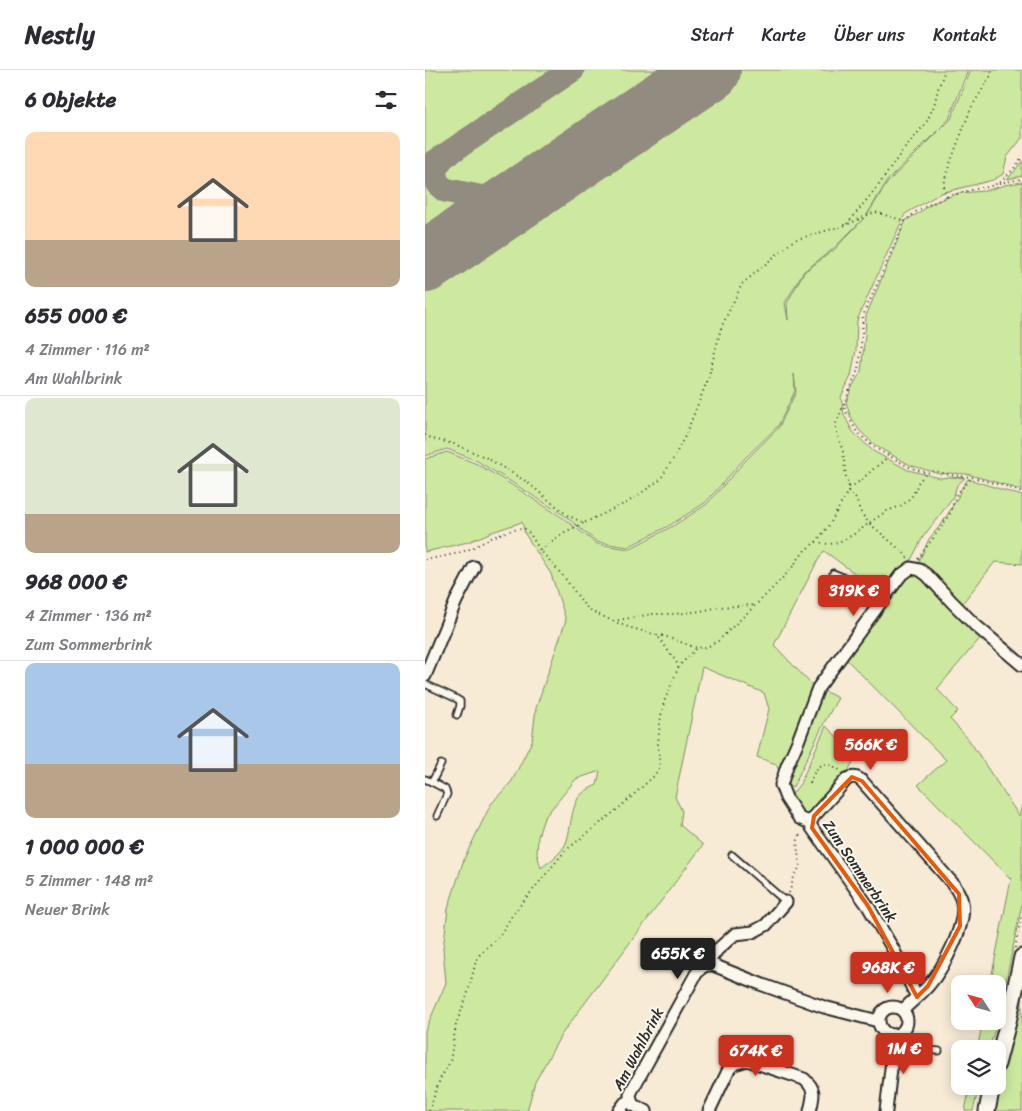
<!DOCTYPE html>
<html lang="de">
<meta charset="utf-8">
<style>
:root{--surface:#fff;--page:#f7f7f7;--text:#2b2b33;--muted:#7c7c81;--line:#e1e1e2;--accent:#c8321e}
body{margin:0;font-family:Sriracha,sans-serif;background:var(--page);color:var(--text);height:100vh;display:flex;flex-direction:column;font-size:19px;white-space:nowrap}
*{box-sizing:border-box;margin:0}
p{font-size:16px;color:var(--muted)}
.icon{flex:none;width:28px;height:28px;fill:none;stroke:currentColor;stroke-width:2;stroke-linecap:round;stroke-linejoin:round}
.map{position:relative;flex:1;overflow:hidden}
.drawer{display:flex;flex-direction:column;background:var(--surface);width:425px}
.drawer>*{flex:none}
.needle{width:32px;rotate:306deg}
.fabs{position:absolute;left:526px;top:905px;display:grid;gap:10px}
.fabs a{display:grid;place-items:center;width:55px;height:55px;border-radius:10px;background:var(--surface);box-shadow:0 2px 12px #0003;font-size:25px}
.price{position:absolute;translate:-50% -42px;padding:0 11px;border-radius:5px;background:var(--accent);color:#fff;font-size:16px;line-height:32px;filter:drop-shadow(0 1px 2px #0008)}
.price::after{content:'';position:absolute;left:50%;top:30px;width:15px;height:11px;margin-left:-8px;background:inherit;clip-path:polygon(0 0,100% 0,50% 100%)}
.price.on{background:#222;color:#fff}
ul{padding:0;list-style:none}
li{display:grid;align-content:center;gap:10px;height:265px;padding:0 25px}
li+li{border-top:1px solid var(--line)}
li span{display:grid;place-items:center;height:155px;border-radius:10px;color:#555}
li>.icon{margin-inline-start:auto}
span .icon{width:90px;height:90px;fill:#fffc;stroke-width:1}
li b{font-size:21px}
h2{display:flex;justify-content:space-between;align-items:center;height:60px;padding:0 25px;font-size:21px}
header{display:flex;align-items:center;gap:30px;box-sizing:border-box;height:70px;padding:0 25px;background:var(--surface);border-bottom:1px solid var(--line)}
header strong{font-size:24px}
nav{display:flex;gap:28px;margin-inline-start:auto;font-size:18px}
main{display:flex;flex:1;min-height:0}
.map>svg:first-child{display:block}
</style>
<header>
<strong>Nestly</strong>
<nav><a>Start</a><a>Karte</a><a>Über uns</a><a>Kontakt</a></nav>
</header>
<main>
<section class="drawer">
<h2>6 Objekte<svg class="icon" aria-label="filters" viewBox="0 0 24 24"><path d="M4 7h16M4 17h16"/><circle cx="9" cy="7" r="2"/><circle cx="15" cy="17" r="2"/></svg></h2>
<ul>
<li><span style="background:linear-gradient(#ffd9b3 70%,#b9a48a 0)"><svg class="icon" aria-label="home" viewBox="0 0 24 24"><path d="M3 11l9-7 9 7M6 9v11h12V9"/></svg></span><div><b>655 000 €</b><p>4 Zimmer · 116 m²</p><p>Am Wahlbrink</p></div></li>
<li><span style="background:linear-gradient(#dfe7d0 75%,#b9a48a 0)"><svg class="icon" aria-label="home" viewBox="0 0 24 24"><path d="M3 11l9-7 9 7M6 9v11h12V9"/></svg></span><div><b>968 000 €</b><p>4 Zimmer · 136 m²</p><p>Zum Sommerbrink</p></div></li>
<li><span style="background:linear-gradient(#a9c7e8 65%,#b9a48a 0)"><svg class="icon" aria-label="home" viewBox="0 0 24 24"><path d="M3 11l9-7 9 7M6 9v11h12V9"/></svg></span><div><b>1 000 000 €</b><p>5 Zimmer · 148 m²</p><p>Neuer Brink</p></div></li>
</ul>
</section>
<div class="map">
<svg width="597" height="1041" viewBox="0 0 597 1041">
<rect width="100%" height="100%" fill="#f7ebd6"/>
<filter id="ink" filterUnits="userSpaceOnUse"><feTurbulence type="fractalNoise" baseFrequency=".02" numOctaves="2"/><feDisplacementMap in="SourceGraphic" scale="10" xChannelSelector="R" yChannelSelector="G"/><feConvolveMatrix kernelMatrix="1 2 1 2 8 2 1 2 1" color-interpolation-filters="sRGB"/></filter>
<g filter="url(#ink)">
<g fill="#cde9a0" stroke="#7c8a66" fill-rule="evenodd">
<path d="M0,0H543L524,49L462,111L442,145L463,112L526,49L546,0H597V68L582,87L578,104L568,110L516,123L480,144L432,250L431,280L426,306L416,327L419,345L428,362L448,381L483,400L515,408L525,407L540,408L532,415L529,425L520,438L498,467L486,490L475,499L454,521L399,481L392,492L349,575L387,615L413,628L399,653L370,713L367,718L353,699L351,694L332,687L344,639L339,623L277,597L250,727L257,741L255,755L278,775L136,965L110,1012L102,1041H0V961L21,913L18,879L23,839L39,789L66,734L87,711L107,671L111,638L141,550L126,504L100,464L97,452L67,462L43,472L0,482V389L22,382L52,394L79,410L138,448L172,474L204,479L248,456L282,434L320,391L354,357L371,322L369,304L370,321L353,356L319,389L281,432L247,454L203,477L172,472L140,446L80,408L52,391L22,379L0,386ZM439,148L409,180L379,202L362,233L363,250L360,233L378,202L408,179ZM175,701L172,715C168,717 163,719 159,722C145,732 147,758 141,773C136,784 125,791 116,798L112,784L113,766L119,748L151,709Z"/>
<path d="M597,91V106L582,109L589,102Z"/>
<path d="M597,112V421L584,416L542,404L526,403L515,404L485,395L451,376L434,360L425,345L421,332L427,317L436,302L440,265L441,246L481,150L494,143L507,133L534,123L560,121L580,115Z"/>
<path d="M543,409L597,426V494L570,492L536,535L494,491L504,469L518,452L533,427L536,419Z"/>
<path d="M488,503L498,505L557,566L512,619L533,641L525,649L544,670L594,746L597,735V834L573,948L572,914H565L586,809L493,715L521,690L419,587L479,506Z"/>
<path d="M401,656L431,686L421,705L385,745L380,747L366,730L367,724L375,714Z"/>
<path d="M597,918V1041H571L580,989Z"/>
<path d="M558,951H572L564,979H552Z"/>
<path d="M545,1016H554L548,1041H540Z"/>
</g>
<g fill="none" stroke-linecap="round" stroke-linejoin="round">
<g stroke="#918b80" stroke-width="25">
<path d="M254,21L265,10L271,0"/>
<path d="M17,88L10,98V107L13,114L20,120L73,131L89,129L105,122"/>
<path d="M0,99L147,0"/>
</g>
<path stroke="#918b80" stroke-width="62" d="M0,192L285,0"/>
<g stroke="#2b2b2b" stroke-width="9">
<g id="lane">
<path d="M408,503L420,508L457,532"/>
<path d="M0,614L30,628L35,631V636L32,645"/>
<path d="M0,709L7,712L16,694"/>
<path d="M7,712L20,719L22,724L12,746"/>
<path d="M307,785L361,832"/>
<path d="M469,978L514,981"/>
</g>
</g>
<g stroke="#2b2b2b" stroke-width="15">
<g id="street">
<path d="M0,606L31,531L49,497"/>
<path d="M385,753L374,748L361,728L356,715L362,696L373,671L393,618L475,506L486,498L495,500L502,505L527,532L550,555L597,595"/>
<path d="M281,895H288L338,915L399,937L453,951"/>
<circle cx="468" cy="951" r="14"/>
<path d="M478,940C486,932 495,925 503,916C518,899 542,855 537,832C536,826 532,820 529,815L437,711C432,707 429,706 422,709L389,746L385,753L387,758L443,836L468,879L492,927"/>
<path d="M206,1031L205,1025L207,1020L271,904L276,898L281,895L292,880L310,864L328,862L341,855L361,832"/>
<path d="M206,1031L208,1035L221,1041"/>
<path d="M194,1041L200,1033L206,1031"/>
<path d="M284,1041L304,999L309,994L322,990L379,1009C392,1020 388,1027 385,1041"/>
<path d="M461,1041L470,965"/>
</g>
</g>
<g stroke="#2b2b2b" stroke-width="19">
<g id="secondary">
<path d="M572,994L583,952L597,887"/>
<path d="M562,1041L567,1016"/>
</g>
</g>
<g stroke="#2b2b2b" stroke-width="2" stroke-dasharray="1 4" stroke-linecap="butt">
<path d="M574,113L597,109"/>
<path d="M521,127L519,117L521,104L546,38L565,7L567,0"/>
<path d="M422,154L453,116L476,83L501,53L509,36L513,19L520,0"/>
<path d="M419,333L420,340L432,362L450,378L484,397L502,403L510,401L525,405L546,407L583,417L597,423"/>
<path d="M0,365L8,369L29,374L62,388L102,412L142,445L159,453L203,432L235,410L248,389L261,364L283,309L296,258L317,214L369,170L421,155L450,142L480,151"/>
<path d="M424,417C436,413 441,404 451,397C456,393 459,392 462,386"/>
<path d="M423,421L431,429L436,443L444,453L462,441L478,435L488,425L494,411L502,403"/>
<path d="M391,472C395,472 400,474 404,474C419,472 433,462 444,453L481,485L483,489"/>
<path d="M115,480L140,462L159,453"/>
<path d="M493,489L524,446L529,431L532,424L546,408"/>
<path d="M0,490C14,487 29,485 42,480C62,472 76,459 100,459L105,464L115,480L139,507L160,536L168,542L188,551L203,557L232,565L254,596"/>
<path d="M188,551L227,544H250L276,541L294,537L329,535"/>
<path d="M232,565L239,566L272,578"/>
<path d="M385,713C391,694 400,688 417,702"/>
<path d="M364,823L370,804L375,797C375,785 368,772 377,762"/>
<path d="M590,878L597,844"/>
<path d="M4,1041L15,1009L25,992L31,954L42,926L51,891L55,884L69,871L75,865L88,844L140,781L194,738L229,706L235,697L233,674L235,652L239,632L254,596L272,578L282,577L293,571L345,521L365,500L380,480L391,472L405,454L423,421L424,417L421,407L418,382L410,356L433,300L437,265L438,246L480,151L493,140L521,127L546,120L563,117L574,113L588,100L597,87"/>
</g>
<use href="#lane" stroke="#fbf7ec" stroke-width="5.5"/>
<use href="#street" stroke="#fbf7ec" stroke-width="11"/>
<use href="#secondary" stroke="#fbf7ec" stroke-width="15"/>
</g>
</g>
<path fill="none" stroke="#e8590c" stroke-width="4" stroke-linejoin="round" d="M427,707L437,711L534,824L535,856L503,916L492,927L443,836L387,758L389,746Z"/>
<g text-anchor="middle" dominant-baseline="central" stroke-width="4" stroke-linejoin="round" paint-order="stroke">
<g font-size="15" fill="#2b2b2b" stroke="#fbf7ec">
<text transform="translate(435 801) rotate(56)">Zum Sommerbrink</text>
<text transform="translate(213 979) rotate(-62)">Am Wahlbrink</text>
</g>
</g>
</svg>
<div class="fabs">
<a><svg class="needle" viewBox="-14 -14 28 28"><path d="M0-13l5 13h-10z" fill="#e53935"/><path d="M0 13l5-13h-10z" fill="#7c7c81"/></svg></a>
<a><svg class="icon" aria-label="layers" viewBox="0 0 24 24"><path d="M12 4l9 5-9 5-9-5zM3 14l9 5 9-5"/></svg></a>
</div>
<b class="price" style="left:429px;top:547px">319K €</b>
<b class="price" style="left:446px;top:701px">566K €</b>
<b class="price on" style="left:253px;top:910px">655K €</b>
<b class="price" style="left:463px;top:924px">968K €</b>
<b class="price" style="left:479px;top:1005px">1M €</b>
<b class="price" style="left:331px;top:1007px">674K €</b>
</div>
</main>
